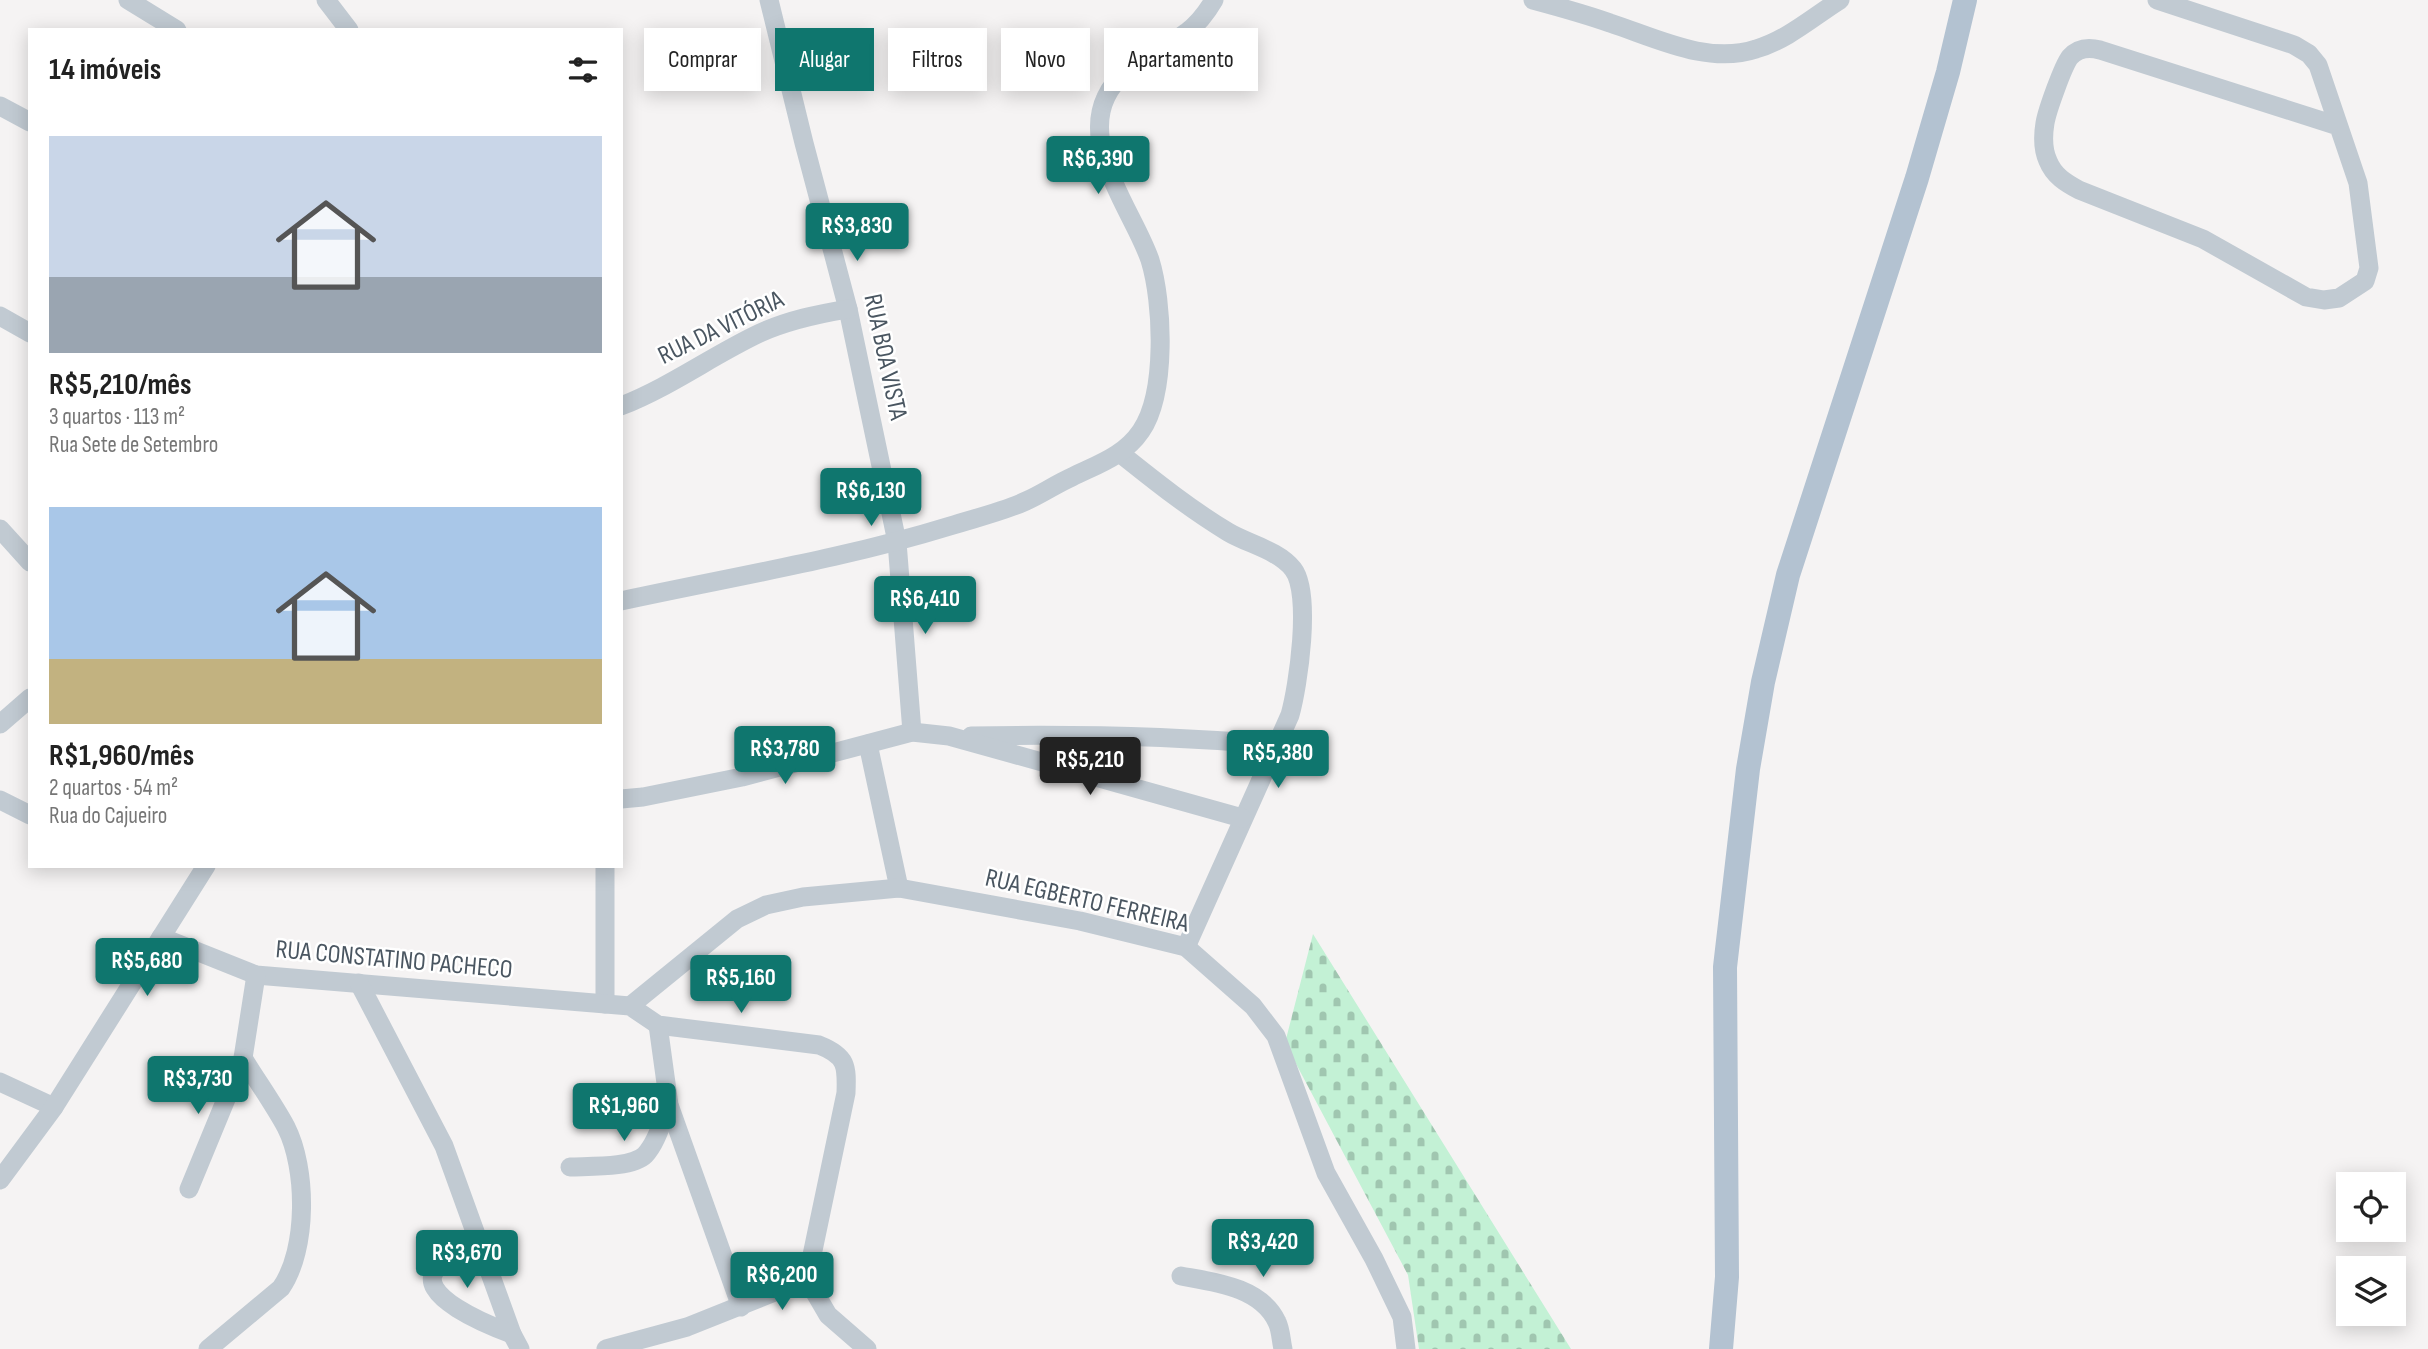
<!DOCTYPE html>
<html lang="pt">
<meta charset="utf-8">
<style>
:root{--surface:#fff;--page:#f2f2f2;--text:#222;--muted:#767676;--accent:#0f766e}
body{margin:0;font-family:"Sofia Sans Condensed",sans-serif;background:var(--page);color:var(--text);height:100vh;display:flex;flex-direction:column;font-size:26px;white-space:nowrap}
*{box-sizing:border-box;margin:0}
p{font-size:23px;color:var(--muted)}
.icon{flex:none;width:38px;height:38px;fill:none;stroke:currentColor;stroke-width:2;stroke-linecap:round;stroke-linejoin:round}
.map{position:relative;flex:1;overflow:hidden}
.side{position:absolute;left:28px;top:28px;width:595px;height:840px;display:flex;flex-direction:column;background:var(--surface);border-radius:0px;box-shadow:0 4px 18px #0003}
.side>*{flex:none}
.guide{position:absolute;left:644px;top:28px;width:665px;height:63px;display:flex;gap:14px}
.tools{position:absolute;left:2336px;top:1172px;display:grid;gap:14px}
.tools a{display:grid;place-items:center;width:70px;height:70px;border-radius:0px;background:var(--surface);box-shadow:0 4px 18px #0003;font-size:35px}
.price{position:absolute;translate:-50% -60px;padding:0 16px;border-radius:7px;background:var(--accent);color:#fff;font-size:23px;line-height:46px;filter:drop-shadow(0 2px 4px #0008)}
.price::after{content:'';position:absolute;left:50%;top:42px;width:21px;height:16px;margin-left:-10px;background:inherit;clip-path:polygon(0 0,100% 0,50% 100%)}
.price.selected{background:#222;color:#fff}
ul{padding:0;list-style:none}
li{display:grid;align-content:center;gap:14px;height:371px;padding:0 21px}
li span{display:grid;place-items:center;height:217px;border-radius:0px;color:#555}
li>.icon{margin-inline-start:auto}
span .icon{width:126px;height:126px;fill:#fffc;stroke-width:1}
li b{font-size:30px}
h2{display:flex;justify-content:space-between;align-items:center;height:84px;padding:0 21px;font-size:30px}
.pill{padding:0 24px;border-radius:0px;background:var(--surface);box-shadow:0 4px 18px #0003;font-size:24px;line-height:63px}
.pill.selected{background:var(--accent);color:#fff}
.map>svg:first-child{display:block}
</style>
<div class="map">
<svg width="2428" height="1349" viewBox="0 0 2428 1349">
<defs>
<pattern id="cemetery-stones" width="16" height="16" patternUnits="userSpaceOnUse" patternTransform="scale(1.75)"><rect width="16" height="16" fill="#c3f1d5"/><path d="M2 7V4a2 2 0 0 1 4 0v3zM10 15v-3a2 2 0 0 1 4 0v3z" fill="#a0c6b0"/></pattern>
</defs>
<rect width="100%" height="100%" fill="#f5f3f3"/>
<path fill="url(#cemetery-stones)" d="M1313,934L1571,1349H1419L1408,1275L1285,1043Z"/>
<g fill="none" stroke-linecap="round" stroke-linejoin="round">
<g stroke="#c1cad2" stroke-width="19">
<path d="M128,0L177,30"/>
<path d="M326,0L349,30"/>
<path d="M769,0L804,143L848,309L897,542L912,732"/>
<path d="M1533,0C1559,7 1585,14 1610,23C1656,38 1708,65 1756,49C1787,40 1813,17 1840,0"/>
<path d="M2157,0L2294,45L2309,54L2318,65L2358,183L2369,268L2365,281L2339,298L2324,300L2306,297L2203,239L2079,190C2066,183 2054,176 2048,161C2043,150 2043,135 2045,123C2047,111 2063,66 2070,57C2078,48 2089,47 2100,50L2338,126"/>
<path d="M0,106L30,122"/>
<path d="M0,316L30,333"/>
<path d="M621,406C670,387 713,355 760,333C789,320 818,314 848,309"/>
<path d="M1121,454C1156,482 1190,509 1228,532C1248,544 1278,550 1293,569C1312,593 1298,687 1290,715L1186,947"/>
<path d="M0,529L30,562"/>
<path d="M621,601C731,577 843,559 950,526C975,518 1002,512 1026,501C1042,494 1056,484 1072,477C1098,464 1124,456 1141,431C1167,393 1163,302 1150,260C1134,213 1081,149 1106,97C1121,64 1161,53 1187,32C1199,23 1207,12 1214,0"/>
<path d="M0,724L30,698"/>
<path d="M971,736C1073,734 1175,736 1276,745"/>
<path d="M868,744L899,888"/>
<path d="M621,799L643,797L742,777L912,732L949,736L1242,818"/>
<path d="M0,800L30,815"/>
<path d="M605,866V1004"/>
<path d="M161,937L256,975L630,1006L658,1025L819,1045C847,1056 847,1066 846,1093L807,1279"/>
<path d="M359,983L444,1146L512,1334L520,1349"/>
<path d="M630,1006L737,919L766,905L803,897L899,888L1080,921L1186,947L1253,1006L1276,1036L1326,1173L1374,1259L1402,1317L1406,1349"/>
<path d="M658,1025L669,1105L741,1307"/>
<path d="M0,1082L54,1107"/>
<path d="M570,1167C589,1166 632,1168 645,1155C657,1142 662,1121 669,1105"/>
<path d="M0,1180L54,1107L206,866"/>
<path d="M189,1189L243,1058L256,975"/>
<path d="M481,1243C467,1250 448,1256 438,1267C410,1295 493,1327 512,1334"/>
<path d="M1181,1276C1214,1282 1261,1287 1277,1322C1281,1330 1281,1341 1283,1349"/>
<path d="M807,1279L828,1315L867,1349"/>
<path d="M208,1349L281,1288C308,1249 307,1168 286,1127C273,1103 257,1081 243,1058"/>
<path d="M606,1349L687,1327L807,1279"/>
</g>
<path stroke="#b3c2d1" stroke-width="24" d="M1721,1349L1727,1277L1725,967L1748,769L1763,682L1788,575L1917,178L1948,72L1965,0"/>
</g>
<g text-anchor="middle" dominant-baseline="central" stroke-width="5" stroke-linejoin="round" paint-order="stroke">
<g font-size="26" fill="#4a5661" stroke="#fff">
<text transform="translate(721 328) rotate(-26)">RUA DA VITÓRIA</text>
<text transform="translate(885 357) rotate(78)">RUA BOA VISTA</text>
<text transform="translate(1087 901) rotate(13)">RUA EGBERTO FERREIRA</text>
<text transform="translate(394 960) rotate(5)">RUA CONSTATINO PACHECO</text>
</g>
</g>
</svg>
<div class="tools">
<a><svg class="icon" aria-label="locate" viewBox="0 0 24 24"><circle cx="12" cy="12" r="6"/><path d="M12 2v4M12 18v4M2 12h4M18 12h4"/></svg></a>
<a><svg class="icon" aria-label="layers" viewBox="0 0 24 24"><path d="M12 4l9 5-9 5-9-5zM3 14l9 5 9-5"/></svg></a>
</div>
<b class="price" style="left:1098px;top:196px">R$6,390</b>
<b class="price" style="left:857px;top:263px">R$3,830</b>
<b class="price" style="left:871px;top:528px">R$6,130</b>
<b class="price" style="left:925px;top:636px">R$6,410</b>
<b class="price" style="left:785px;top:786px">R$3,780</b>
<b class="price" style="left:1278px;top:790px">R$5,380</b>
<b class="price selected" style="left:1090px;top:797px">R$5,210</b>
<b class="price" style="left:147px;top:998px">R$5,680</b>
<b class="price" style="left:741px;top:1015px">R$5,160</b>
<b class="price" style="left:198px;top:1116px">R$3,730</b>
<b class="price" style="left:624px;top:1143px">R$1,960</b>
<b class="price" style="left:1263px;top:1279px">R$3,420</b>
<b class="price" style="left:467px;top:1290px">R$3,670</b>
<b class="price" style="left:782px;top:1312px">R$6,200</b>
<div class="guide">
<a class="pill">Comprar</a>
<a class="pill selected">Alugar</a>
<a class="pill">Filtros</a>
<a class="pill">Novo</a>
<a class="pill">Apartamento</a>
</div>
<section class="side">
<h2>14 imóveis<svg class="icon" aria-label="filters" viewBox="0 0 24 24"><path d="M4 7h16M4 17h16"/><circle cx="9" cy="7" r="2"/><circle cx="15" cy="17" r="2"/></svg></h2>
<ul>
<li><span style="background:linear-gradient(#c9d6e8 65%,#9aa5b1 0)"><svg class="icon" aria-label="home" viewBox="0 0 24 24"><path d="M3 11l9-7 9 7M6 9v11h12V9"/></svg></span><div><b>R$5,210/mês</b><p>3 quartos · 113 m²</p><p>Rua Sete de Setembro</p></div></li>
<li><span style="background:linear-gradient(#a9c7e8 70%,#c2b280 0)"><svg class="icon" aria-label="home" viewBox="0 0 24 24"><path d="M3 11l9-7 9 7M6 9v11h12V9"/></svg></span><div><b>R$1,960/mês</b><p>2 quartos · 54 m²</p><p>Rua do Cajueiro</p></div></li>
</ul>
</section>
</div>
